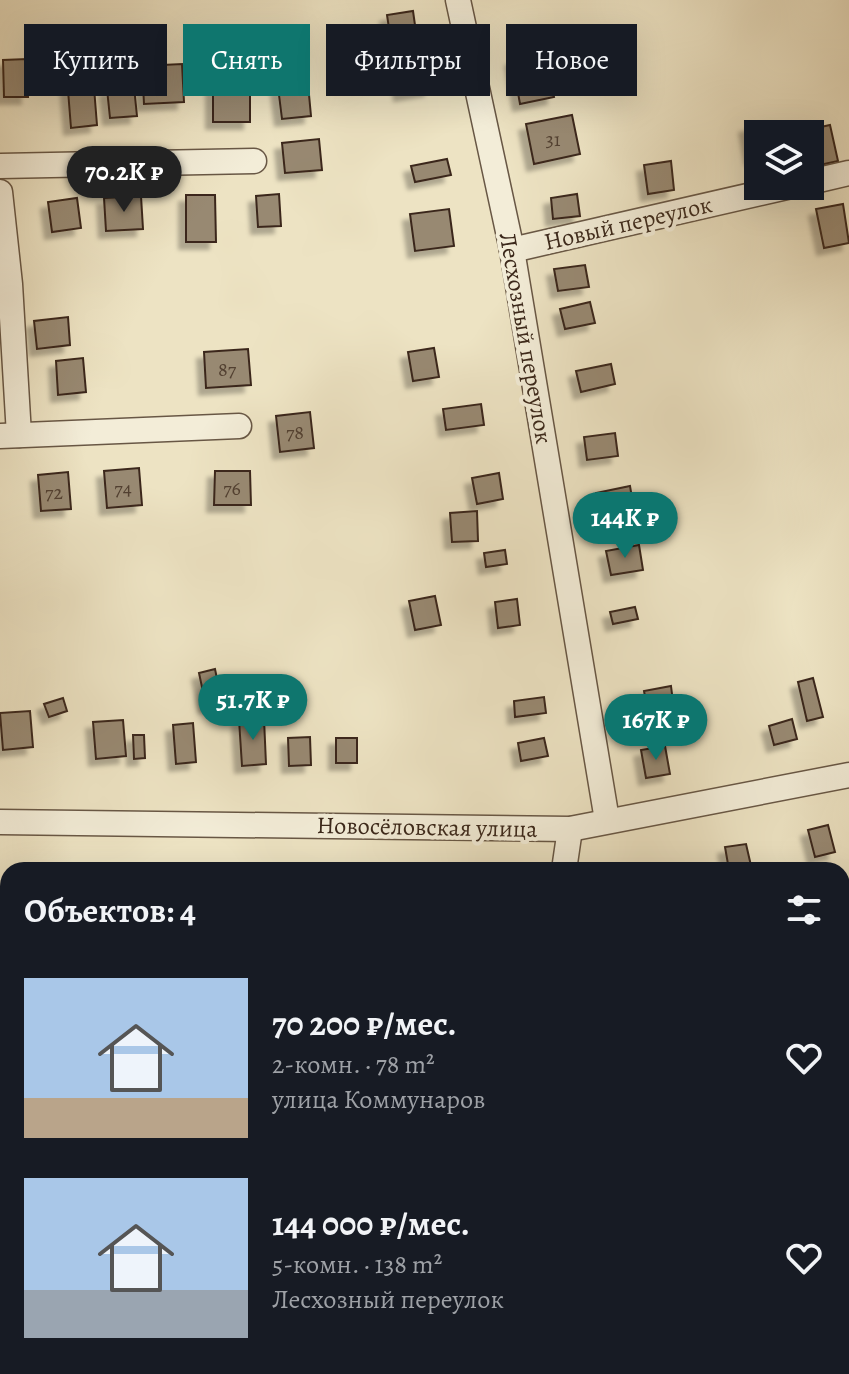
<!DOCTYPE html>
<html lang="ru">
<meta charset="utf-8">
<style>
:root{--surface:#171b24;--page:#242831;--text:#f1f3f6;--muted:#9ea1a6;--accent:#0f766e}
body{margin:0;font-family:Alegreya,serif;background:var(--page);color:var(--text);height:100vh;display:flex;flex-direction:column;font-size:30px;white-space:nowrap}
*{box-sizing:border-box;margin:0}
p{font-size:26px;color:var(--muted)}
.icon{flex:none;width:44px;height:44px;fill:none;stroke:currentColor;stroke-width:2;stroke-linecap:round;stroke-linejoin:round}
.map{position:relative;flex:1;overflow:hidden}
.sheet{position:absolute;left:0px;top:862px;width:850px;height:512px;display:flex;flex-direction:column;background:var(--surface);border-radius:24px 24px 0 0;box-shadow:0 8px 32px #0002}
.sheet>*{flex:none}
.top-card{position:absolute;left:24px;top:24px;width:802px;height:72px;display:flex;gap:16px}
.tools{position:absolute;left:744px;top:120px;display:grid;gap:16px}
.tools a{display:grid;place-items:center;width:80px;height:80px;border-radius:0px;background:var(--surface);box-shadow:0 8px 32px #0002;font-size:40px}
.price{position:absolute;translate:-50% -68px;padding:0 18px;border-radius:28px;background:var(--accent);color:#fff;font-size:26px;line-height:52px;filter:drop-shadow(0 2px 4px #0008)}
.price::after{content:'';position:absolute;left:50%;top:48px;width:24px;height:18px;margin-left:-12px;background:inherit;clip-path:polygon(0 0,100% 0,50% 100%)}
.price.active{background:#222;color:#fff}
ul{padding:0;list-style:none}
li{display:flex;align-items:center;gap:24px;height:200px;padding:0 24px}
li span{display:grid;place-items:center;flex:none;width:224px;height:160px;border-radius:0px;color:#555}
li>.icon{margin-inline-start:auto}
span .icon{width:96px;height:96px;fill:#fffc;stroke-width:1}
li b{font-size:34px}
h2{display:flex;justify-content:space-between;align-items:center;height:96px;padding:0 24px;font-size:34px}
.chip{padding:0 28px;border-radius:0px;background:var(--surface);box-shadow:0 8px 32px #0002;font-size:28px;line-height:72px}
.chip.active{background:var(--accent);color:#fff}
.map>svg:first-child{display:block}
</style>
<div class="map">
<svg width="849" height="1374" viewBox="0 0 849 1374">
<defs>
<filter id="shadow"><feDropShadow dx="-7" dy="7" stdDeviation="2" flood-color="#0004"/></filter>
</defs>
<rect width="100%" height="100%" fill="#ede3c3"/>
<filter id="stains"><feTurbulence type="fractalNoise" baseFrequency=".0025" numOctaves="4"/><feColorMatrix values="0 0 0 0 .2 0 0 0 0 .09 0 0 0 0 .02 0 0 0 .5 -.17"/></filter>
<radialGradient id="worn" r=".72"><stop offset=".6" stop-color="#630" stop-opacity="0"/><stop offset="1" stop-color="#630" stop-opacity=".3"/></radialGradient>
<path fill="#cfc3a6" stroke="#857660" stroke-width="2" d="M842,1304L849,1305V1374H513L519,1366H842Z"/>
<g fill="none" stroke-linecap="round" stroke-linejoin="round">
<g stroke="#81725e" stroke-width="7">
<path d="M842,1254L849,1255"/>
<path d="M448,1374L450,1366"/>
</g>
</g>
<g fill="#988972" stroke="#3b281b" stroke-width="2" filter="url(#shadow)">
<path d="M413,11L416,32L390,35L387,15Z"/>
<path d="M546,53L554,97L520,104L512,59Z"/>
<path d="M27,59L28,97H4L3,60Z"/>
<path d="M182,64L184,102L144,104L142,66Z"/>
<path d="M429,74L431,89L401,94L399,79Z"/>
<path d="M93,75L97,125L71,128L67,78Z"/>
<rect x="213" y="82" width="37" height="40"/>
<path d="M308,84L311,116L282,119L278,87Z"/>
<path d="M134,87L137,116L110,118L107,89Z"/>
<path d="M572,115L580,154L534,164L526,124Z"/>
<path d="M760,123L763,134H758V157L752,158L746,126Z"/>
<path d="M830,125L838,161L815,166L807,130Z"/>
<path d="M319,139L322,170L285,173L282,143Z"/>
<path d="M447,159L451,175L415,182L411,166Z"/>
<path d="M671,161L674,190L648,194L644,165Z"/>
<path d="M279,194L281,226L258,227L256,196Z"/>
<path d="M577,194L580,216L553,219L551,198Z"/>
<path d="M186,195H215L216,242H186Z"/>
<path d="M141,196L143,229L106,231L104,198Z"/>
<path d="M77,198L81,228L52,232L48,202Z"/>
<path d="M843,204L849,243L824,248L816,209Z"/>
<path d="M449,209L454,246L415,251L410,214Z"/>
<path d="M585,265L589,287L558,291L554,269Z"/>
<path d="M590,302L595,323L565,329L560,309Z"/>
<path d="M68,317L70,345L37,349L34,321Z"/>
<path d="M434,348L439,377L413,381L408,352Z"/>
<path d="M248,349L251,385L206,388L204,352Z"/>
<path d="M83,358L86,392L58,395L56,361Z"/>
<path d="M611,364L615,384L581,392L576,371Z"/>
<path d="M481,404L484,425L446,430L443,409Z"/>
<path d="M310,412L314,448L280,452L276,416Z"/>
<path d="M615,433L618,456L587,460L584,437Z"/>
<path d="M139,468L142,505L107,508L104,471Z"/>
<path d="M215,471H250L251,505H214Z"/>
<path d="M68,472L71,509L41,511L38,475Z"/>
<path d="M499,473L503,499L477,504L472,478Z"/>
<path d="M630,486L634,510L601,517L596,493Z"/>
<path d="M477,511L478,541L452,542L450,513Z"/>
<path d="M639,545L643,570L611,575L606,551Z"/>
<path d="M505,550L507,564L486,567L484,553Z"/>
<path d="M435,596L441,625L415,630L409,601Z"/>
<path d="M517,599L520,625L498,628L495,602Z"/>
<path d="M635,607L638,619L613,624L610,612Z"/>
<path d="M215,669L222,703L206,706L199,673Z"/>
<path d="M813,678L823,717L807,721L798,682Z"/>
<path d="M671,686L673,702L647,707L644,691Z"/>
<path d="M544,697L546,713L515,717L514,701Z"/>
<path d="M63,698L67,711L49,717L44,704Z"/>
<path d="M30,711L33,747L3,750L0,713Z"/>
<path d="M264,719L266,764L242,766L239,720Z"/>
<path d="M792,719L797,739L774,745L769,726Z"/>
<path d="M123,720L126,756L96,759L93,722Z"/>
<path d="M193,723L196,762L176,764L173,725Z"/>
<path d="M133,735H144L145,758L134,759Z"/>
<path d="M310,737L311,765L289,766L288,738Z"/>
<rect x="336" y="738" width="21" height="25"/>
<path d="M544,738L548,756L521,761L518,743Z"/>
<path d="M665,746L670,774L646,778L641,750Z"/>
<path d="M828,825L835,852L815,857L808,830Z"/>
<path d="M746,844L752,870H729L725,847Z"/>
<path d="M128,1366H156V1374H129Z"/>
<path d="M195,1366H209V1374H196Z"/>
<path d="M233,1366H255L256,1373L234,1374Z"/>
<path d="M268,1366H290V1374H269Z"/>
<path d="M332,1366H368V1374H333Z"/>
<path d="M692,1366H705L708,1371L687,1374L685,1370Z"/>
</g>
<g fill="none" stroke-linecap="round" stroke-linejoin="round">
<g stroke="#685745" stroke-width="27">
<g id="minor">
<path d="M458,0L512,250L607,820"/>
<path d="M0,166L254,161"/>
<path d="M810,182L849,173"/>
<path d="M0,192L10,284L19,435"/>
<path d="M512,250L791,186"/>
<path d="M0,436L239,426"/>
<path d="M0,822L570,829L849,775"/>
<path d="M564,870L570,829"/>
<path d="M842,1023L849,1022"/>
<path d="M390,1374L393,1366"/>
</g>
</g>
<g stroke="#3b281b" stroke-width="4" stroke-dasharray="6 4" stroke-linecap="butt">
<path d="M842,1270H849"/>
<path d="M469,1374L470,1366"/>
</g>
<use href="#minor" stroke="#f3edd8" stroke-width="24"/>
</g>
<g text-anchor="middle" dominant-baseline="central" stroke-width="8" stroke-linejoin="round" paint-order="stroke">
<g font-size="20" fill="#524031">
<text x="553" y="139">31</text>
<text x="227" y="369">87</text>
<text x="295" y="432">78</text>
<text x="123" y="488">74</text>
<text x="232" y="488">76</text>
<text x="54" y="492">72</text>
</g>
<g font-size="24" fill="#3b281b" stroke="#f3edd8">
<text transform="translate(628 223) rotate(-13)">Новый переулок</text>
<text transform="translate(526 338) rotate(80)">Лесхозный переулок</text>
<text transform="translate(427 827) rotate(1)">Новосёловская улица</text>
</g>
</g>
<rect width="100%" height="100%" filter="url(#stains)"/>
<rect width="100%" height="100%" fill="url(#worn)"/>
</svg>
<div class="tools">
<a><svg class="icon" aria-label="layers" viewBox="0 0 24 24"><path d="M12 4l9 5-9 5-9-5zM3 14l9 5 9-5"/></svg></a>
</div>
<b class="price active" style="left:124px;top:214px">70.2K ₽</b>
<b class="price" style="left:625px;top:560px">144K ₽</b>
<b class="price" style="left:253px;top:742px">51.7K ₽</b>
<b class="price" style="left:656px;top:762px">167K ₽</b>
<div class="top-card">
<a class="chip">Купить</a>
<a class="chip active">Снять</a>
<a class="chip">Фильтры</a>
<a class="chip">Новое</a>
</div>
<section class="sheet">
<h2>Объектов: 4<svg class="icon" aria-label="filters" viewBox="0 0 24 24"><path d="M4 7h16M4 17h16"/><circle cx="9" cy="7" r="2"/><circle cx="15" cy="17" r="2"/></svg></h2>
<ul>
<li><span style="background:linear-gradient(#a9c7e8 75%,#b9a48a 0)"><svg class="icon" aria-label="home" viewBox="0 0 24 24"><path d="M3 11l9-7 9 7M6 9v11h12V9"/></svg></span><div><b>70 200 ₽/мес.</b><p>2-комн. · 78 m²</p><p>улица Коммунаров</p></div><svg class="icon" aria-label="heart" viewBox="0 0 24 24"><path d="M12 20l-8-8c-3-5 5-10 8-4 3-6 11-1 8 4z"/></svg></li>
<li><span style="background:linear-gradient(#a9c7e8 70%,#9aa5b1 0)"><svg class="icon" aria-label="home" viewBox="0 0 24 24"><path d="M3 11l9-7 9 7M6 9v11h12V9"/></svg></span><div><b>144 000 ₽/мес.</b><p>5-комн. · 138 m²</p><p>Лесхозный переулок</p></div><svg class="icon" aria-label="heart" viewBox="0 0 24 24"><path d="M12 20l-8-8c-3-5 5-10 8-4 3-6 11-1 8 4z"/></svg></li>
</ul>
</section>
</div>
